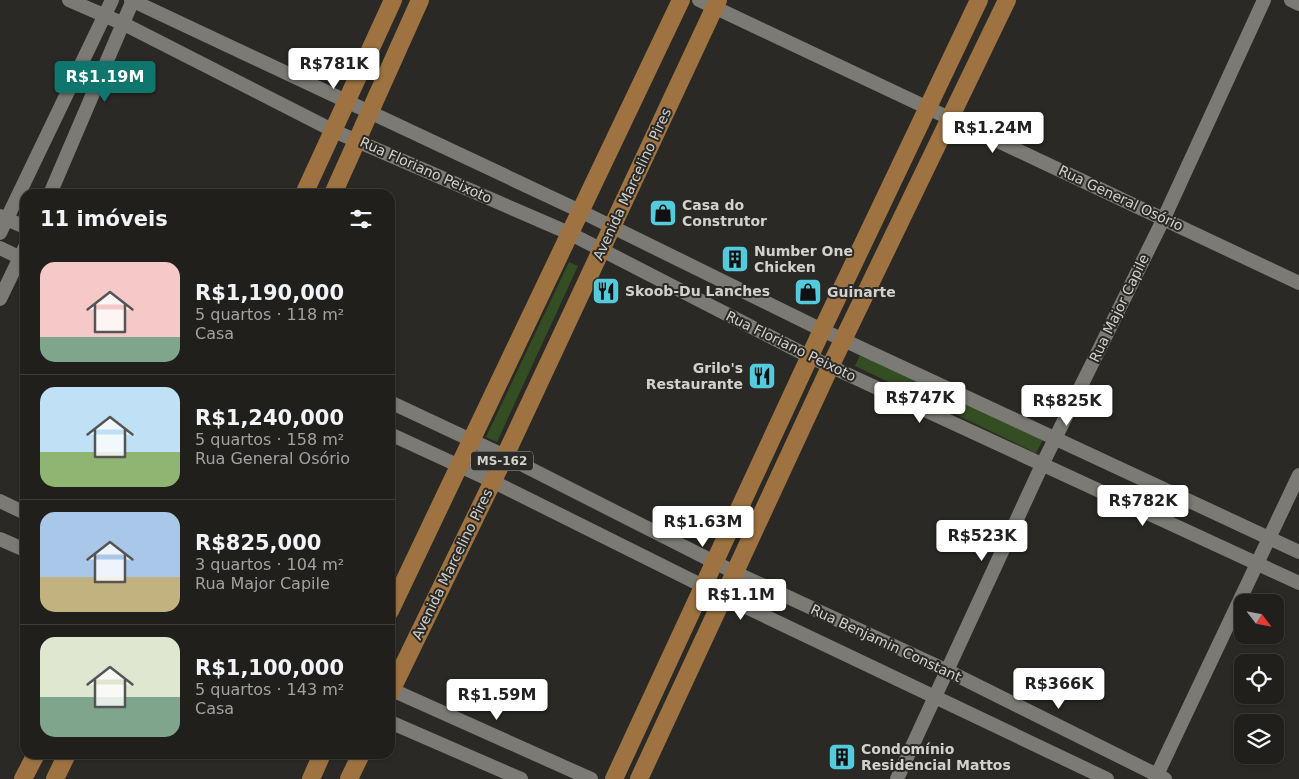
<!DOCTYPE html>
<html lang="pt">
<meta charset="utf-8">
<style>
:root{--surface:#201f1c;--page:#282725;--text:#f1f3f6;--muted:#a2a2a3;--line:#3d3d3b;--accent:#0f766e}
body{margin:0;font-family:"DejaVu Sans",sans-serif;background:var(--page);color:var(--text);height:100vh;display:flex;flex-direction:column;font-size:19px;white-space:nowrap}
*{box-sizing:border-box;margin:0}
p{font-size:16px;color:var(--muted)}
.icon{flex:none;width:28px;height:28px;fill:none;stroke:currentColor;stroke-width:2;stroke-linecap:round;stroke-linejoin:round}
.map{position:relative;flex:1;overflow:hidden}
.sheet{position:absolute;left:20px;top:189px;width:375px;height:570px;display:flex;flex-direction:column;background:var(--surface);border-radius:15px;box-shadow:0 1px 4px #0004,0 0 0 1px var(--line)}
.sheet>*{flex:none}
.needle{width:32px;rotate:122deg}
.buttons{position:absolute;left:1234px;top:594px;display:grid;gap:10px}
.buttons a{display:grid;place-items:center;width:50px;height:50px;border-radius:10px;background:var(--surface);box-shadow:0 1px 4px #0004,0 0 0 1px var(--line);font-size:25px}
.price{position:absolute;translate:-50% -42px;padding:0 11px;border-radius:5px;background:#fff;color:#222;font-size:16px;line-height:32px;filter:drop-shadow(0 1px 2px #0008)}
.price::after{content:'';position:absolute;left:50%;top:30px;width:15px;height:11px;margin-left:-8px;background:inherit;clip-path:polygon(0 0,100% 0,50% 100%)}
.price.current{background:var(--accent);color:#fff}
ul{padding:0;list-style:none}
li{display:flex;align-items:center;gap:15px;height:125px;padding:0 20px}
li+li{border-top:1px solid var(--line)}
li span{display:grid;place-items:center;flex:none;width:140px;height:100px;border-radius:15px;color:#555}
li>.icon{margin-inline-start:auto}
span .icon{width:60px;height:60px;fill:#fffc;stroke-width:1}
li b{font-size:21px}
h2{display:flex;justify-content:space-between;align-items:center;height:60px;padding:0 20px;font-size:21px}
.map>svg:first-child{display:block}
</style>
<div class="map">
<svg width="1299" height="779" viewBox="0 0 1299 779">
<rect width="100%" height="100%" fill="#2a2925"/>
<g fill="#344d23">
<path d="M569,262L578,266L497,442L486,437Z"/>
<path d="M861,353L1043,440L1036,453L855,366Z"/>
</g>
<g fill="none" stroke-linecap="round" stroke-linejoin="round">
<g stroke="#7b7a74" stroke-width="14">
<path d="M69,0L124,24L334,131L569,233L810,357L1299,583"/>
<path d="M131,0L580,211L822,330L1299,552"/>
<path d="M699,0L1299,283"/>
<path d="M1291,0L1299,4"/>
<path d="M50,194L133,0"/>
<path d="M0,216L25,227"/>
<path d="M0,233L112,0"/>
<path d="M0,248L25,260"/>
<path d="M0,299L25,247"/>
<path d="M390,402L505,456L736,573L948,671L1165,779"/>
<path d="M390,434L492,481L725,597L1107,779"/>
<path d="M0,501L25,513"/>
<path d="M0,539L25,550"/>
<path d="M390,689L591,779"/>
<path d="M390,722L521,779"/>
<path d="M897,779L1042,465L1164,218L1264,0"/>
<path d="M1155,779L1299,475"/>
</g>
<g stroke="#9e7341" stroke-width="18">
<path d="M304,194L393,0"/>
<path d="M333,194L420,0"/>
<path d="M390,611L681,0"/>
<path d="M390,693L505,456L718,0"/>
<path d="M23,779L36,754"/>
<path d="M55,779L67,754"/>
<path d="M311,779L322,754"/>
<path d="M349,779L361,754"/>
<path d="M614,779L822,330L979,0"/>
<path d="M639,779L830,367L1007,0"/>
</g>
</g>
<defs>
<g id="shop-square" transform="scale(1.4375)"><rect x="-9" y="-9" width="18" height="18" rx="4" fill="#54cadd" stroke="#2a2925"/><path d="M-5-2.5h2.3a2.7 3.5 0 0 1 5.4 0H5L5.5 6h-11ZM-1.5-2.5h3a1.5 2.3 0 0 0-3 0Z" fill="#111"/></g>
<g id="building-square" transform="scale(1.4375)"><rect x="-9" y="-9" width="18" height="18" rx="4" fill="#54cadd" stroke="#2a2925"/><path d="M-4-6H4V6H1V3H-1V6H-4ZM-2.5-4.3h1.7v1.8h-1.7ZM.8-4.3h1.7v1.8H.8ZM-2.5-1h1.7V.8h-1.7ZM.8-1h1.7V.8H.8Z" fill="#111"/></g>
<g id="restaurant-square" transform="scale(1.4375)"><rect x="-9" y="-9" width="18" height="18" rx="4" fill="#54cadd" stroke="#2a2925"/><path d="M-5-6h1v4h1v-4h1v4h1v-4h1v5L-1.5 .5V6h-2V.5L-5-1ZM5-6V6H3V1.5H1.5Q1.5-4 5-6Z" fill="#111"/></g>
</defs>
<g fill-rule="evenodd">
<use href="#shop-square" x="663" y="213"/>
<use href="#building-square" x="735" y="259"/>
<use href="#restaurant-square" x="606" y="291"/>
<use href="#shop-square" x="808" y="292"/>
<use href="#restaurant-square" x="762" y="376"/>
<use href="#building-square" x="842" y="757"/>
</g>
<g text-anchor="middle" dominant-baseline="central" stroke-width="4" stroke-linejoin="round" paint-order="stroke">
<rect fill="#2a2925" stroke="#a09f9b" stroke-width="1" x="471" y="451.5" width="62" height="19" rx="4"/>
<g font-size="12" font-weight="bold" fill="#d2d1ce">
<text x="502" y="461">MS-162</text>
</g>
<g font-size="14" fill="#d2d1ce" stroke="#2a2925">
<text transform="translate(426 170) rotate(24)">Rua Floriano Peixoto</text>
<text transform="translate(632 184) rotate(-65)">Avenida Marcelino Pires</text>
<text transform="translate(1121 198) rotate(25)">Rua General Osório</text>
<text transform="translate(1119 308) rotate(-64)">Rua Major Capile</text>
<text transform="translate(791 346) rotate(26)">Rua Floriano Peixoto</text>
<text transform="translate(452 564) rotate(-64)">Avenida Marcelino Pires</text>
<text transform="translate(886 643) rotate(25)">Rua Benjamin Constant</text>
</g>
<g font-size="14" font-weight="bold" fill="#d2d1ce" stroke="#2a2925" text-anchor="start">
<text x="682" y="205">Casa do<tspan x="682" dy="16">Construtor</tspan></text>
<text x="754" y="251">Number One<tspan x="754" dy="16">Chicken</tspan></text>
<text x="625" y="291">Skoob-Du Lanches</text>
<text x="827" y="292">Guinarte</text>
<text x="743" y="368" text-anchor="end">Grilo's<tspan x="743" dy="16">Restaurante</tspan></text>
<text x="861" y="749">Condomínio<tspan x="861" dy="16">Residencial Mattos</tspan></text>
</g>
</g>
</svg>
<div class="buttons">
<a><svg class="needle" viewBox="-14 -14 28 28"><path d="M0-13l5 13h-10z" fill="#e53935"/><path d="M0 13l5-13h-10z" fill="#a2a2a3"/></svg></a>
<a><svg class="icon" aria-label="locate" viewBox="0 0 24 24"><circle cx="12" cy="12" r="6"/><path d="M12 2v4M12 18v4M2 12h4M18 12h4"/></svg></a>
<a><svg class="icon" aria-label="layers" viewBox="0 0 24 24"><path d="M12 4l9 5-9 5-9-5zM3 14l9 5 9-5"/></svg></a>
</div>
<b class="price" style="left:334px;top:90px">R$781K</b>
<b class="price current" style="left:105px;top:103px">R$1.19M</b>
<b class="price" style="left:993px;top:154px">R$1.24M</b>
<b class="price" style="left:920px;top:424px">R$747K</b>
<b class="price" style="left:1067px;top:427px">R$825K</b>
<b class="price" style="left:1143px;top:527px">R$782K</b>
<b class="price" style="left:703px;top:548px">R$1.63M</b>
<b class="price" style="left:982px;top:562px">R$523K</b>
<b class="price" style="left:741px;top:621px">R$1.1M</b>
<b class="price" style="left:1059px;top:710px">R$366K</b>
<b class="price" style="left:497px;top:721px">R$1.59M</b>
<section class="sheet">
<h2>11 imóveis<svg class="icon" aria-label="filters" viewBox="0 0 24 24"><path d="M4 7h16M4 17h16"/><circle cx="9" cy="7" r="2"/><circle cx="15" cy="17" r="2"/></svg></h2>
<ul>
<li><span style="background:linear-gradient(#f6c9c9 75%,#7fa58c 0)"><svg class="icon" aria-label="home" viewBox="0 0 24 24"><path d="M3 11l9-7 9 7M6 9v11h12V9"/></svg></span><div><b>R$1,190,000</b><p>5 quartos · 118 m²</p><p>Casa</p></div></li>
<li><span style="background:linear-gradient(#bfe0f5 65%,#8fb573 0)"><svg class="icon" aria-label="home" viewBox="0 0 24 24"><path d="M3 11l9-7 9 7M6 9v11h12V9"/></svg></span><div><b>R$1,240,000</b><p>5 quartos · 158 m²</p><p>Rua General Osório</p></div></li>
<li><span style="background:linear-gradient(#a9c7e8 65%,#c2b280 0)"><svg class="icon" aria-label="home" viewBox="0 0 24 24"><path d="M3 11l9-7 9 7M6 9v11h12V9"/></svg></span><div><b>R$825,000</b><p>3 quartos · 104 m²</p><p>Rua Major Capile</p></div></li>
<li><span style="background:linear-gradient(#dfe7d0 60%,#7fa58c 0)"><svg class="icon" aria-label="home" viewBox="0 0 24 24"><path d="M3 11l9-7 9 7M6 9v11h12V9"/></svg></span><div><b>R$1,100,000</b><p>5 quartos · 143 m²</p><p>Casa</p></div></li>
</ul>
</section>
</div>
